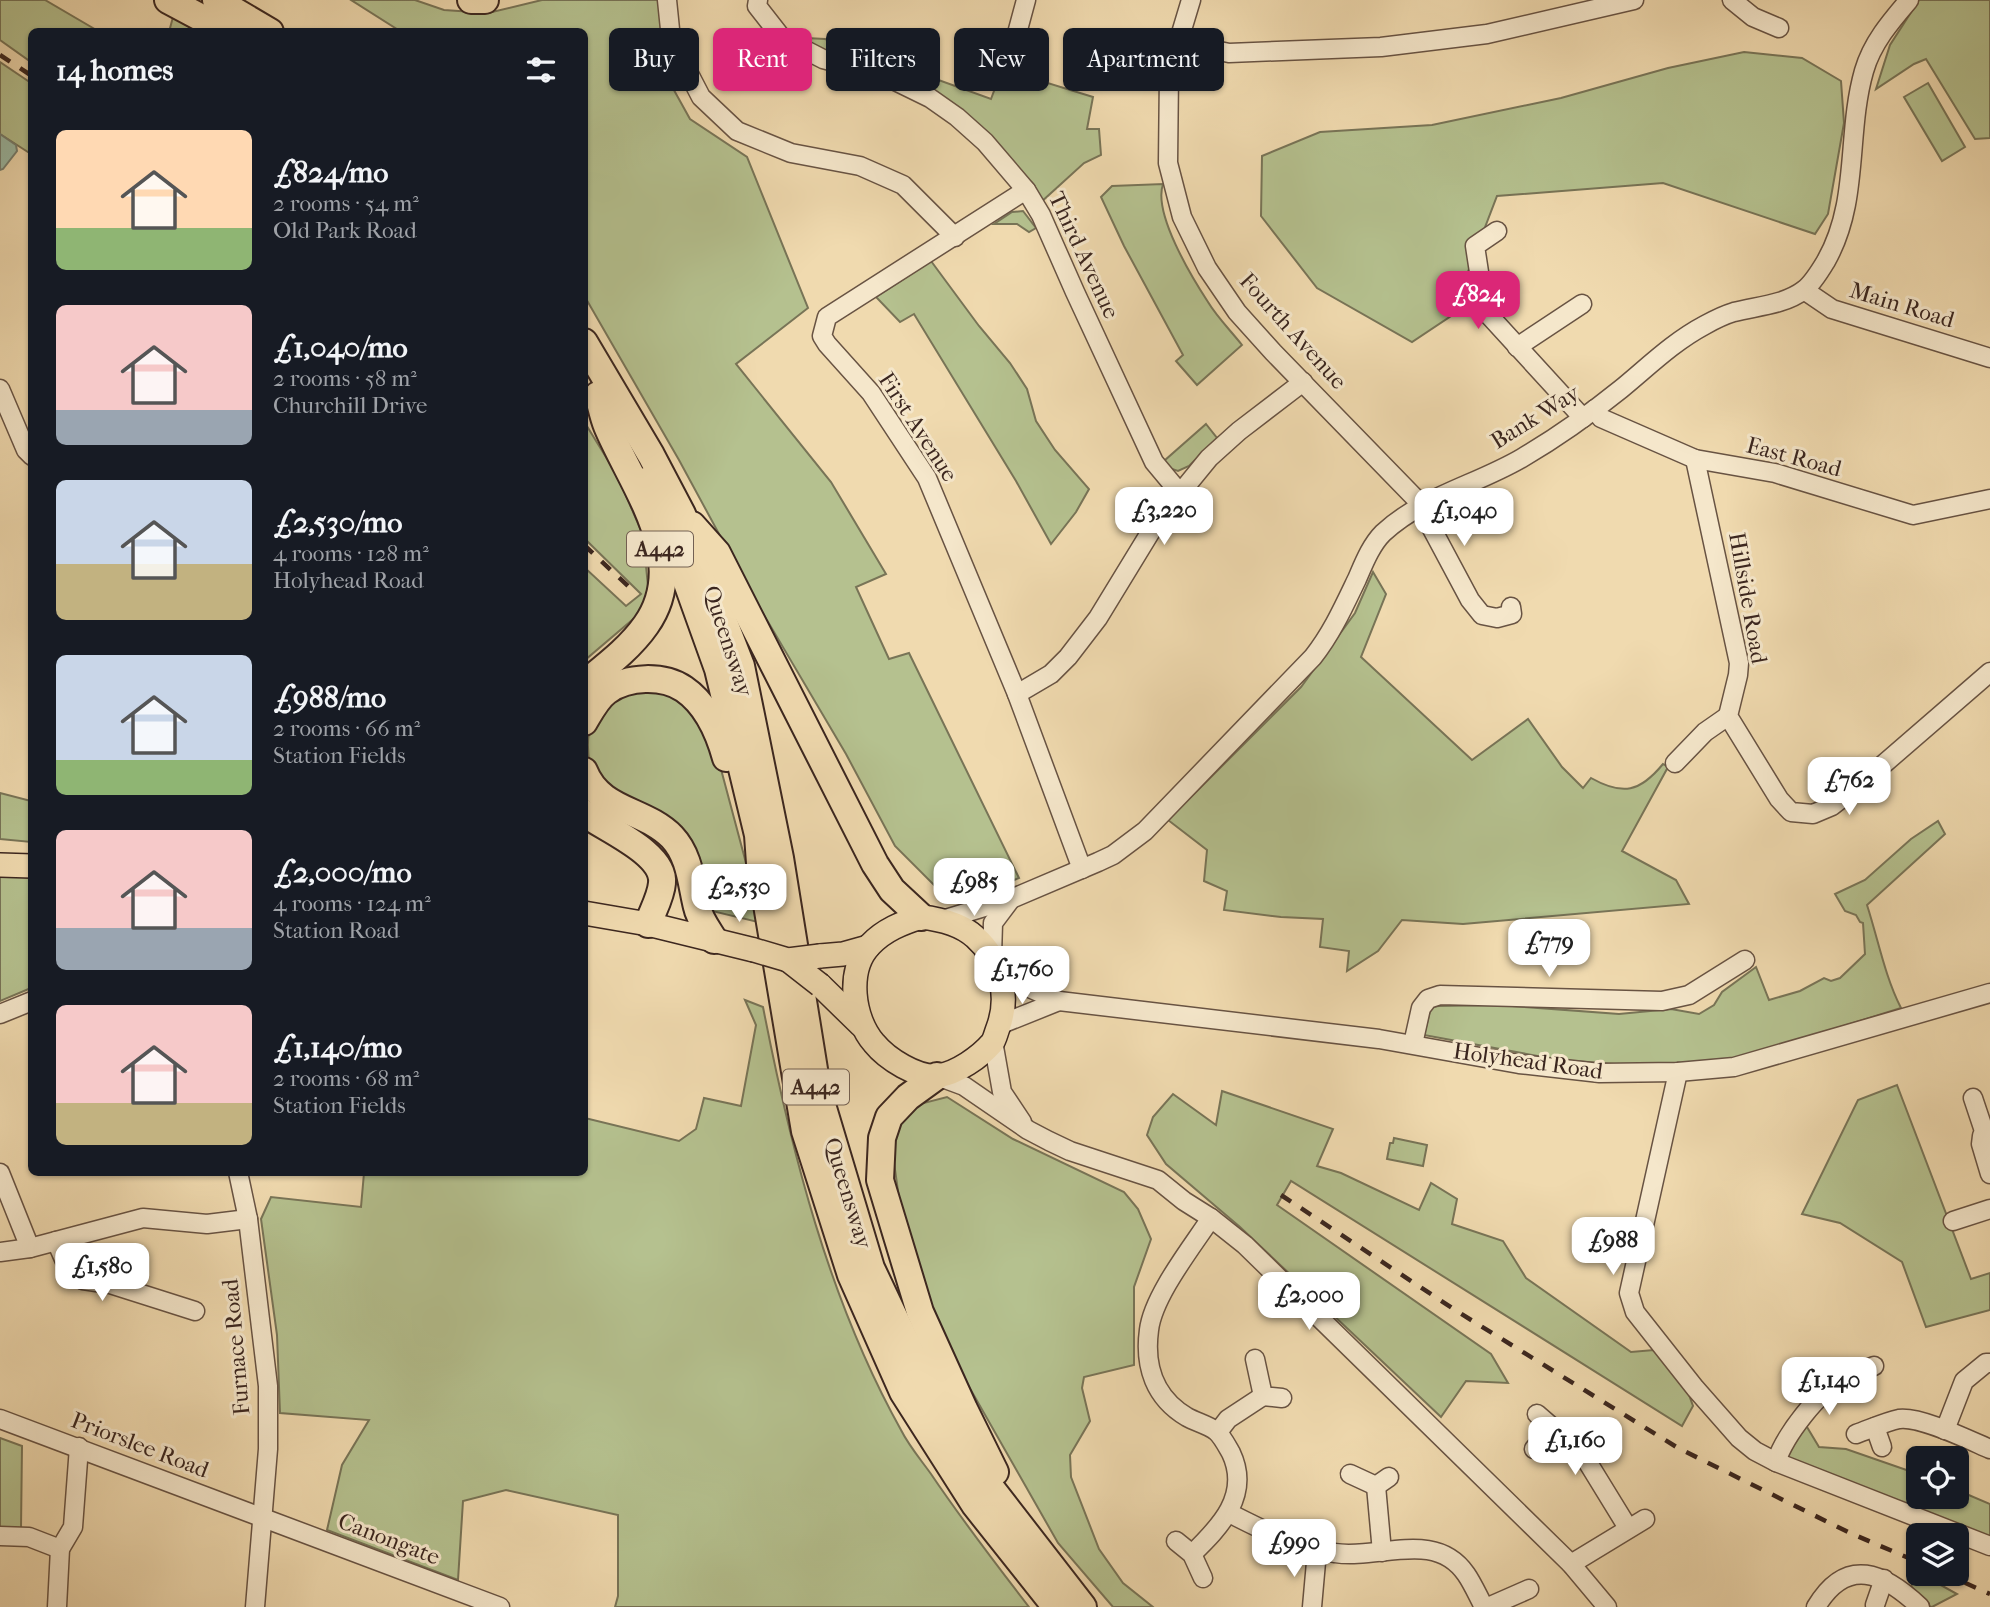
<!DOCTYPE html>
<meta charset="utf-8">
<style>
:root{--surface:#171b24;--page:#242831;--text:#f1f3f6;--muted:#9ea1a6;--accent:#db2777}
body{margin:0;font-family:"IM FELL French Canon",serif;background:var(--page);color:var(--text);height:100vh;display:flex;flex-direction:column;font-size:26px;white-space:nowrap}
*{box-sizing:border-box;margin:0}
p{font-size:23px;color:var(--muted)}
.icon{flex:none;width:38px;height:38px;fill:none;stroke:currentColor;stroke-width:2;stroke-linecap:round;stroke-linejoin:round}
.map{position:relative;flex:1;overflow:hidden}
.drawer{position:absolute;left:28px;top:28px;width:560px;height:1148px;display:flex;flex-direction:column;background:var(--surface);border-radius:10px;box-shadow:0 2px 5px #0004}
.drawer>*{flex:none}
.top-card{position:absolute;left:609px;top:28px;width:665px;height:63px;display:flex;gap:14px}
.fabs{position:absolute;left:1906px;top:1446px;display:grid;gap:14px}
.fabs a{display:grid;place-items:center;width:63px;height:63px;border-radius:10px;background:var(--surface);box-shadow:0 2px 5px #0004;font-size:35px}
.price{position:absolute;translate:-50% -60px;padding:0 16px;border-radius:14px;background:#fff;color:#222;font-size:23px;line-height:46px;filter:drop-shadow(0 2px 4px #0008)}
.price::after{content:'';position:absolute;left:50%;top:42px;width:21px;height:16px;margin-left:-10px;background:inherit;clip-path:polygon(0 0,100% 0,50% 100%)}
.price.current{background:var(--accent);color:#fff}
ul{padding:0;list-style:none}
li{display:flex;align-items:center;gap:21px;height:175px;padding:0 28px}
li span{display:grid;place-items:center;flex:none;width:196px;height:140px;border-radius:10px;color:#555}
li>.icon{margin-inline-start:auto}
span .icon{width:84px;height:84px;fill:#fffc;stroke-width:1}
li b{font-size:30px}
h2{display:flex;justify-content:space-between;align-items:center;height:84px;padding:0 28px;font-size:30px}
.chip{padding:0 24px;border-radius:10px;background:var(--surface);box-shadow:0 2px 5px #0004;font-size:24px;line-height:63px}
.chip.current{background:var(--accent);color:#fff}
.map>svg:first-child{display:block}
</style>
<div class="map">
<svg width="1990" height="1607" viewBox="0 0 1990 1607">
<rect width="100%" height="100%" fill="#f0daaf"/>
<filter id="stains"><feTurbulence type="fractalNoise" baseFrequency=".00286" numOctaves="4"/><feColorMatrix values="0 0 0 0 .2 0 0 0 0 .09 0 0 0 0 .02 0 0 0 .5 -.17"/></filter>
<radialGradient id="worn" r=".72"><stop offset=".6" stop-color="#630" stop-opacity="0"/><stop offset="1" stop-color="#630" stop-opacity=".3"/></radialGradient>
<g fill="#b5c18f" stroke="#787457" stroke-width="2">
<path d="M0,0H45L98,31L32,32L31,62L0,40Z"/>
<path d="M351,0H415L444,10L488,13L542,0H659L665,74L690,119L747,157L808,308L736,364L831,482L886,574L856,587L889,659L909,653L1019,878L993,889L944,895L895,846L846,754L751,593L679,460L585,297L584,32L400,31Z"/>
<path d="M1919,0H1990V138L1975,139L1926,59L1914,64L1876,89L1890,45Z"/>
<path d="M173,17L196,31L169,32Z"/>
<path d="M788,37L825,39L991,99L1000,75L1015,73L1093,97L1087,129H1099L1101,155L1084,163L1040,203L943,101Z"/>
<path d="M1744,52L1802,58L1841,81L1844,123L1828,214L1815,234L1663,183L1497,196L1451,316L1412,342L1317,288L1261,216L1262,156L1320,132L1432,125L1561,98L1668,68Z"/>
<path d="M0,62L31,83V154L0,134Z"/>
<path d="M1928,83L1965,147L1942,161L1904,97Z"/>
<path d="M1163,184C1153,213 1191,276 1208,302C1217,317 1231,331 1242,345L1197,385L1176,361L1183,355L1124,246L1101,197L1112,186Z"/>
<path d="M1023,211L1036,228L1029,232L1017,224H994L1012,212Z"/>
<path d="M931,261L979,326L1010,363L1027,389L1036,421L1055,450L1089,489L1076,512L1051,544L1016,481L914,314L900,322L876,297Z"/>
<path d="M585,423L617,475L643,535L649,597L638,615L585,660L584,567L626,606L641,594L585,539Z"/>
<path d="M1206,424L1217,438L1189,466L1178,471L1169,468L1164,461Z"/>
<path d="M1373,572L1386,594L1361,657L1472,760L1528,719L1562,767L1583,788L1591,778C1623,796 1640,792 1663,764L1668,767L1622,851L1676,880L1689,904L1463,924L1402,920L1378,951L1347,971L1349,951L1320,947L1323,919L1281,917L1224,910L1227,891L1204,881L1207,850L1168,820L1301,687L1355,613Z"/>
<path d="M629,689L679,695L714,743L762,923L712,911L702,875L590,767C582,720 595,716 629,689Z"/>
<path d="M0,793L31,801V842L0,839Z"/>
<path d="M1938,821L1945,834L1867,905C1878,939 1885,977 1901,1008L1757,1053L1707,1064L1642,1066L1559,1060L1424,1035L1431,1007L1439,1006L1499,1005L1619,1014L1671,1009L1699,1014L1714,1005L1722,992L1756,967L1769,1000L1800,991L1824,978L1831,981L1840,978L1865,954L1863,923L1860,922L1856,915L1845,911L1835,894L1865,880L1911,839Z"/>
<path d="M0,871L31,872V988L0,1001Z"/>
<path d="M745,1000L763,1007C791,1151 829,1301 901,1430C909,1446 921,1460 931,1474C962,1520 995,1563 1029,1607H615L618,1596V1515L506,1490L463,1501L458,1580L327,1530L342,1465L369,1420L280,1413L277,1335L261,1219L271,1197L361,1207L364,1173L584,1172L585,1118L679,1141L696,1129L704,1098L741,1106L756,1025Z"/>
<path d="M1897,1085L1971,1279L1990,1273V1310L1926,1327L1902,1262L1840,1223L1802,1214L1858,1100Z"/>
<path d="M1222,1091L1333,1129L1317,1166L1341,1173L1419,1210L1431,1183L1457,1199L1452,1224L1503,1241L1526,1278L1631,1352L1654,1350L1685,1384L1693,1406L1682,1426L1291,1181L1277,1205L1491,1354L1508,1383L1466,1381L1441,1417L1240,1227L1166,1164L1147,1135L1153,1117L1173,1094L1216,1125Z"/>
<path d="M947,1097L1013,1139L1124,1192L1138,1209L1151,1239L1134,1287V1365L1084,1377L1082,1388L1090,1421L1070,1455L1071,1477L1099,1549L1123,1583L1153,1607H1113L1058,1543L939,1334L902,1220L891,1141L908,1107Z"/>
<path d="M1394,1138L1427,1145L1423,1166L1387,1159L1390,1143H1393Z"/>
<path d="M1804,1422L1819,1447L1846,1449L1918,1474V1496H1956L1957,1490L1990,1504V1540L1783,1460Z"/>
<path d="M0,1438L22,1446L21,1529L0,1528Z"/>
<path d="M1919,1573L1957,1594L1932,1607L1924,1605L1911,1586Z"/>
</g>
<path fill="#9bbba6" stroke="#757f70" stroke-width="2" d="M0,134L16,145L17,151L3,169L0,170Z"/>
<g fill="none" stroke-linecap="round" stroke-linejoin="round">
<g stroke="#685343" stroke-width="21">
<g id="minor">
<path d="M667,0L671,39L701,97L737,131L791,153L860,166L903,185L955,237"/>
<path d="M758,0L757,6L782,38L823,59L883,75L930,98L957,117L985,142L1026,190L1041,215L1075,292L1154,462L1179,492"/>
<path d="M1191,0L1169,73L1168,163L1182,217L1207,268L1237,312L1273,352L1416,499L1470,600L1482,615L1497,618L1512,614L1511,607"/>
<path d="M1732,0L1753,17L1779,28"/>
<path d="M1177,42L1229,53L1381,47L1487,34L1634,0"/>
<path d="M1006,74L1026,0"/>
<path d="M1026,190L827,317L822,336L827,344L871,393L927,478L1017,694L1082,869"/>
<path d="M1497,231L1475,246L1485,311L1583,418"/>
<path d="M1804,290L1832,309L1990,358"/>
<path d="M1517,347L1582,304"/>
<path d="M0,389L26,450L32,456"/>
<path d="M1595,409L1601,418L1695,459L1775,473L1913,515L1990,499"/>
<path d="M1695,459L1739,663L1738,675L1728,716L1779,799L1791,812L1813,814L1832,806L1863,782L1990,672"/>
<path d="M1017,694L1051,674L1068,657L1098,618L1156,523L1209,458L1239,431L1303,382"/>
<path d="M1675,763L1705,732L1728,716"/>
<path d="M942,920L1011,899L1098,862L1113,855L1145,831L1313,657C1332,633 1344,606 1357,579C1364,563 1371,545 1383,533C1423,496 1476,485 1522,458C1556,438 1590,414 1621,389C1649,366 1673,342 1705,325C1714,320 1724,315 1734,312C1757,306 1784,305 1804,290C1813,283 1820,271 1826,261C1860,201 1846,134 1864,71C1872,43 1891,21 1909,0"/>
<path d="M992,956L993,923L1011,899"/>
<path d="M1000,975L1059,1001L1379,1039L1519,1064L1600,1073L1678,1072L1734,1067L1990,993"/>
<path d="M0,1014L32,1001"/>
<path d="M999,1025L1059,1001"/>
<path d="M993,1041L1002,1092L1022,1122"/>
<path d="M1413,1044L1421,1008L1428,999L1440,995L1662,1001L1689,995L1745,960"/>
<path d="M1678,1072L1629,1293L1635,1312L1695,1388L1739,1438L1755,1451L1776,1462L1990,1546"/>
<path d="M937,1076L964,1086L1028,1130L1049,1141L1070,1151L1158,1180L1184,1201L1211,1218L1245,1245L1571,1564L1607,1607"/>
<path d="M1973,1098L1985,1134"/>
<path d="M1990,1131L1982,1136L1981,1144L1990,1174"/>
<path d="M238,1172L248,1219L268,1386V1449L255,1607"/>
<path d="M0,1173L30,1248"/>
<path d="M1953,1221L1990,1209"/>
<path d="M56,1241L67,1266L83,1280L110,1284L195,1311"/>
<path d="M0,1252L30,1248L143,1218L207,1224L248,1219"/>
<path d="M1255,1359L1263,1396L1282,1398"/>
<path d="M1537,1414L1582,1453L1628,1528"/>
<path d="M0,1419L500,1607"/>
<path d="M1875,1427L1882,1447"/>
<path d="M1945,1430L1964,1381L1986,1363H1990"/>
<path d="M1218,1432L1228,1419L1263,1396"/>
<path d="M1856,1434C1870,1429 1885,1422 1899,1419C1920,1416 1969,1440 1990,1449"/>
<path d="M1534,1449L1552,1427"/>
<path d="M1776,1462C1785,1435 1818,1392 1844,1378C1853,1373 1864,1370 1874,1366"/>
<path d="M1350,1474L1376,1486L1389,1477"/>
<path d="M1376,1486L1382,1552"/>
<path d="M1229,1513C1263,1530 1296,1548 1335,1553C1379,1560 1435,1529 1466,1574C1473,1584 1478,1596 1484,1607"/>
<path d="M0,1536L29,1537L60,1549"/>
<path d="M1176,1541L1192,1554L1203,1578"/>
<path d="M1192,1554C1220,1527 1251,1495 1231,1453C1227,1446 1222,1436 1216,1431C1208,1425 1196,1422 1187,1417C1155,1398 1144,1367 1149,1330C1153,1296 1192,1247 1211,1218"/>
<path d="M1571,1564L1645,1519"/>
<path d="M1875,1605L1884,1579"/>
<path d="M57,1607L60,1549L73,1527L79,1447"/>
<path d="M1312,1607L1317,1551"/>
<path d="M1488,1607L1529,1589"/>
<path d="M1816,1607C1847,1555 1884,1573 1920,1607"/>
</g>
</g>
<g stroke="#3b261f" stroke-width="26">
<g id="major">
<path d="M0,865L32,866"/>
<path d="M584,913L648,924L754,950"/>
<path d="M921,917C939,919 961,924 975,937C1001,960 1010,996 998,1028C996,1033 995,1039 992,1043C980,1057 957,1073 938,1076C917,1078 887,1059 874,1043C853,1019 846,970 870,945C884,930 902,923 921,917Z"/>
<path d="M820,956L843,954L868,947"/>
<path d="M820,985L861,1025"/>
</g>
</g>
<g stroke="#3b261f" stroke-width="30">
<g id="highway">
<path d="M168,0L228,32"/>
<path d="M216,0L270,32"/>
<path d="M471,0H485"/>
<path d="M584,342L651,455L682,514L741,666L780,858L817,1088L871,1268L926,1384L973,1465L1083,1607"/>
<path d="M646,481L667,527L718,669L758,835L760,863L805,1131L851,1275L903,1392L975,1505L1056,1607"/>
<path d="M692,525L717,553L875,864L892,890L921,917"/>
<path d="M584,684C606,666 630,648 646,625C692,560 632,486 607,426C603,416 601,405 598,395"/>
<path d="M584,722C590,712 597,698 607,691C628,676 663,675 684,689C706,704 719,733 726,758"/>
<path d="M584,771C600,812 645,809 672,837C690,856 691,883 697,907C699,918 708,930 714,940"/>
<path d="M584,813C605,829 665,853 662,883C661,897 652,912 648,924"/>
<path d="M937,1076L908,1097L889,1117L882,1138L880,1180L920,1312L964,1409L995,1472"/>
</g>
</g>
<use href="#minor" stroke="#f5e7cb" stroke-width="18"/>
<use href="#major" stroke="#f0daaf" stroke-width="23"/>
<use href="#highway" stroke="#f0daaf" stroke-width="26"/>
<g stroke="#3b261f" stroke-width="4.5" stroke-dasharray="12 12" stroke-linecap="butt">
<path d="M0,55L32,76"/>
<path d="M584,545L628,586"/>
<path d="M1281,1195L1455,1310L1678,1448L1850,1533L1918,1562"/>
<path d="M1943,1573L1990,1594"/>
</g>
<g stroke="#3b261f" stroke-width="26" stroke-linecap="butt">
<g id="major-bridge">
<path d="M754,950L788,960L820,956"/>
<path d="M788,960L820,985"/>
</g>
</g>
<use href="#major-bridge" stroke="#f0daaf" stroke-width="23"/>
</g>
<g text-anchor="middle" dominant-baseline="central" stroke-width="6" stroke-linejoin="round" paint-order="stroke">
<g fill="#f5e7cb" stroke="#736053" stroke-width="2">
<rect x="627" y="531.5" width="66" height="35" rx="5"/>
<rect x="783" y="1069.5" width="66" height="35" rx="5"/>
</g>
<g font-size="21" font-weight="bold" fill="#3b261f">
<text x="660" y="549">A442</text>
<text x="816" y="1087">A442</text>
</g>
<g font-size="23" fill="#3b261f" stroke="#f5e7cb">
<text transform="translate(1084 255) rotate(65)">Third Avenue</text>
<text transform="translate(1902 305) rotate(17)">Main Road</text>
<text transform="translate(1293 331) rotate(48)">Fourth Avenue</text>
<text transform="translate(1535 417) rotate(-32)">Bank Way</text>
<text transform="translate(918 427) rotate(57)">First Avenue</text>
<text transform="translate(1794 457) rotate(15)">East Road</text>
<text transform="translate(1748 598) rotate(80)">Hillside Road</text>
<text transform="translate(728 641) rotate(72)">Queensway</text>
<text transform="translate(1528 1061) rotate(8)">Holyhead Road</text>
<text transform="translate(848 1193) rotate(73)">Queensway</text>
<text transform="translate(236 1347) rotate(-95)">Furnace Road</text>
<text transform="translate(140 1445) rotate(21)">Priorslee Road</text>
<text transform="translate(389 1539) rotate(21)">Canongate</text>
</g>
</g>
<rect width="100%" height="100%" filter="url(#stains)"/>
<rect width="100%" height="100%" fill="url(#worn)"/>
</svg>
<div class="fabs">
<a><svg class="icon" aria-label="locate" viewBox="0 0 24 24"><circle cx="12" cy="12" r="6"/><path d="M12 2v4M12 18v4M2 12h4M18 12h4"/></svg></a>
<a><svg class="icon" aria-label="layers" viewBox="0 0 24 24"><path d="M12 4l9 5-9 5-9-5zM3 14l9 5 9-5"/></svg></a>
</div>
<b class="price current" style="left:1478px;top:331px">£824</b>
<b class="price" style="left:1164px;top:547px">£3,220</b>
<b class="price" style="left:1464px;top:548px">£1,040</b>
<b class="price" style="left:1849px;top:817px">£762</b>
<b class="price" style="left:974px;top:918px">£985</b>
<b class="price" style="left:739px;top:924px">£2,530</b>
<b class="price" style="left:1549px;top:979px">£779</b>
<b class="price" style="left:1022px;top:1006px">£1,760</b>
<b class="price" style="left:1613px;top:1277px">£988</b>
<b class="price" style="left:102px;top:1303px">£1,580</b>
<b class="price" style="left:1309px;top:1332px">£2,000</b>
<b class="price" style="left:1829px;top:1417px">£1,140</b>
<b class="price" style="left:1575px;top:1477px">£1,160</b>
<b class="price" style="left:1294px;top:1579px">£990</b>
<div class="top-card">
<a class="chip">Buy</a>
<a class="chip current">Rent</a>
<a class="chip">Filters</a>
<a class="chip">New</a>
<a class="chip">Apartment</a>
</div>
<section class="drawer">
<h2>14 homes<svg class="icon" aria-label="filters" viewBox="0 0 24 24"><path d="M4 7h16M4 17h16"/><circle cx="9" cy="7" r="2"/><circle cx="15" cy="17" r="2"/></svg></h2>
<ul>
<li><span style="background:linear-gradient(#ffd9b3 70%,#8fb573 0)"><svg class="icon" aria-label="home" viewBox="0 0 24 24"><path d="M3 11l9-7 9 7M6 9v11h12V9"/></svg></span><div><b>£824/mo</b><p>2 rooms · 54 m²</p><p>Old Park Road</p></div></li>
<li><span style="background:linear-gradient(#f6c9c9 75%,#9aa5b1 0)"><svg class="icon" aria-label="home" viewBox="0 0 24 24"><path d="M3 11l9-7 9 7M6 9v11h12V9"/></svg></span><div><b>£1,040/mo</b><p>2 rooms · 58 m²</p><p>Churchill Drive</p></div></li>
<li><span style="background:linear-gradient(#c9d6e8 60%,#c2b280 0)"><svg class="icon" aria-label="home" viewBox="0 0 24 24"><path d="M3 11l9-7 9 7M6 9v11h12V9"/></svg></span><div><b>£2,530/mo</b><p>4 rooms · 128 m²</p><p>Holyhead Road</p></div></li>
<li><span style="background:linear-gradient(#c9d6e8 75%,#8fb573 0)"><svg class="icon" aria-label="home" viewBox="0 0 24 24"><path d="M3 11l9-7 9 7M6 9v11h12V9"/></svg></span><div><b>£988/mo</b><p>2 rooms · 66 m²</p><p>Station Fields</p></div></li>
<li><span style="background:linear-gradient(#f6c9c9 70%,#9aa5b1 0)"><svg class="icon" aria-label="home" viewBox="0 0 24 24"><path d="M3 11l9-7 9 7M6 9v11h12V9"/></svg></span><div><b>£2,000/mo</b><p>4 rooms · 124 m²</p><p>Station Road</p></div></li>
<li><span style="background:linear-gradient(#f6c9c9 70%,#c2b280 0)"><svg class="icon" aria-label="home" viewBox="0 0 24 24"><path d="M3 11l9-7 9 7M6 9v11h12V9"/></svg></span><div><b>£1,140/mo</b><p>2 rooms · 68 m²</p><p>Station Fields</p></div></li>
</ul>
</section>
</div>
